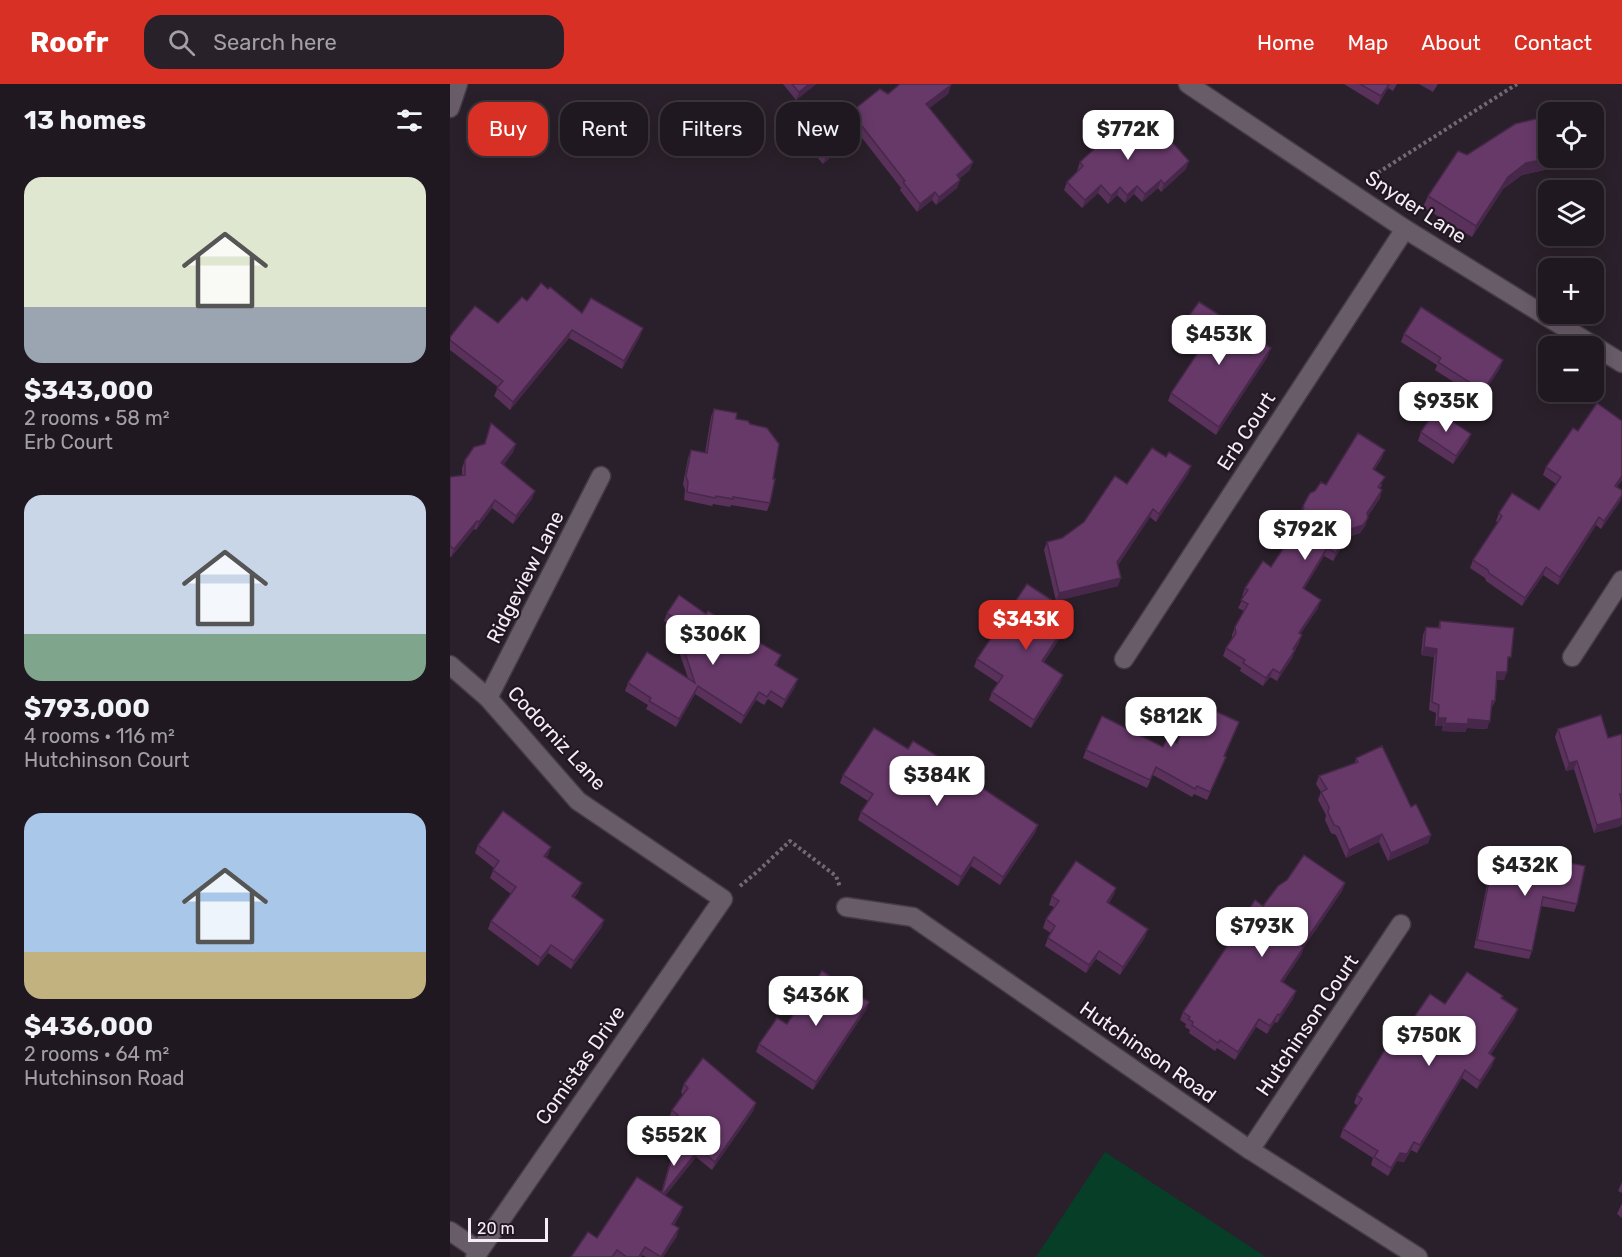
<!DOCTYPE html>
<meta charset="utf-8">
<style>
:root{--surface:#201820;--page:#282129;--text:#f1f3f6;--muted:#a2a0a5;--line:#3d373e;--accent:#d93025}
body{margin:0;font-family:Rubik,sans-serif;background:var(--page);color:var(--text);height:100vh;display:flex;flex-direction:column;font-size:22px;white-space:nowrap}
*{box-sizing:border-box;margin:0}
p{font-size:20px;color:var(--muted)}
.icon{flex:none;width:33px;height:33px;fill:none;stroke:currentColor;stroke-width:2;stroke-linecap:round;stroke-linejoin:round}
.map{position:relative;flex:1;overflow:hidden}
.side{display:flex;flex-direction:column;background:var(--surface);width:450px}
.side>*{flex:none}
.guide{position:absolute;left:18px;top:18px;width:570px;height:54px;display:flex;gap:12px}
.controls{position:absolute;left:1088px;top:18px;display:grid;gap:12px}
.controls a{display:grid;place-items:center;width:66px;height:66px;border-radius:12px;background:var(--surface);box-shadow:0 3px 15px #0003,0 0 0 2px var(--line);font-size:30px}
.scale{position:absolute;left:18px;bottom:15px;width:80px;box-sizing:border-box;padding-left:6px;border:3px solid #f5edf5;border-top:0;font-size:16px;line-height:21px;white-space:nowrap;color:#f5edf5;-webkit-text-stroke:4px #211621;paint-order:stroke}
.price{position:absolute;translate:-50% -51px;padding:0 14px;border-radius:12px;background:#fff;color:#222;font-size:20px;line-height:39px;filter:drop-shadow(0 2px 3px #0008)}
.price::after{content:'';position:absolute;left:50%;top:36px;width:18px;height:14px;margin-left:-9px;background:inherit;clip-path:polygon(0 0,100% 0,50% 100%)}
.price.current{background:var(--accent);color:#fff}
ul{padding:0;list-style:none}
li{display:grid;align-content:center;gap:12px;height:318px;padding:0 24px}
li span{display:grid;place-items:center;height:186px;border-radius:18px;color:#555}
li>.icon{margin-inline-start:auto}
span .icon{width:108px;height:108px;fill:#fffc;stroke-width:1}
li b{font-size:26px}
h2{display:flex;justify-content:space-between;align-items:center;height:72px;padding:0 24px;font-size:26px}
.pill{padding:0 21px;border-radius:18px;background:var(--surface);box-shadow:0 3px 15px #0003,0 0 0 2px var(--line);font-size:21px;line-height:54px}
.pill.current{background:var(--accent);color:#fff}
header{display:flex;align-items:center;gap:36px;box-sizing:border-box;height:84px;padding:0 30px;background:var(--accent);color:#fff}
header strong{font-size:28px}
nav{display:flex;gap:33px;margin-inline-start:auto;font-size:21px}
.search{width:420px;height:54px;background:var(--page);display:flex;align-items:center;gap:15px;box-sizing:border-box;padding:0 21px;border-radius:18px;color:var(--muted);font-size:22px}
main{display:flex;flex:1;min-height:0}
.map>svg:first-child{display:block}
</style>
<header>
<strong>Roofr</strong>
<div class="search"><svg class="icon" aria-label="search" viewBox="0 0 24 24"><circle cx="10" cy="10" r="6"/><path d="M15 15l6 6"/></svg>Search here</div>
<nav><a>Home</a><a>Map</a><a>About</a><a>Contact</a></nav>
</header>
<main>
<section class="side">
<h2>13 homes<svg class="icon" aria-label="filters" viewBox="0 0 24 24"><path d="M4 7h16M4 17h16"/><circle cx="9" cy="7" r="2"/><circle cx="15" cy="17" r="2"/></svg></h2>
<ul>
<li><span style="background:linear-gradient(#dfe7d0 70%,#9aa5b1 0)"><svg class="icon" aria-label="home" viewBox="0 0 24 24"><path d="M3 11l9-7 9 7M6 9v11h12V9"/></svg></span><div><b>$343,000</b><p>2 rooms · 58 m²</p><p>Erb Court</p></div></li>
<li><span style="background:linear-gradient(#c9d6e8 75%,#7fa58c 0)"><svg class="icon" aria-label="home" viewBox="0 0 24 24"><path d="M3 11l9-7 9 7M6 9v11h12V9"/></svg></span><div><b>$793,000</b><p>4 rooms · 116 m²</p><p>Hutchinson Court</p></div></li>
<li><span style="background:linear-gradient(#a9c7e8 75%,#c2b280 0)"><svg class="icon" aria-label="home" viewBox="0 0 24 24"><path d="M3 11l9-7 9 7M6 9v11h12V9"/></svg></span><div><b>$436,000</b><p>2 rooms · 64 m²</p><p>Hutchinson Road</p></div></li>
</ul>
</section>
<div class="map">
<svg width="1172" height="1173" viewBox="0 0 1172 1173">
<rect width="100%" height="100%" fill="#2a202b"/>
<path fill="#063e27" d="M655,1068L816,1173H586Z"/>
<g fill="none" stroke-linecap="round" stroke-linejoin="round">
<g stroke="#453b45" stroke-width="21">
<g id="minor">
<path d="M738,0L955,145L1172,279"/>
<path d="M0,24L8,0"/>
<path d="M1122,573L1172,496"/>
<path d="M674,575L955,145"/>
<path d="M0,581L38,614L128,717L273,815L25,1173"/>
<path d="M38,614L151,392"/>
<path d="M396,823L463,833L800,1066L968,1173"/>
<path d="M800,1066L951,840"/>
<path d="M0,1147L29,1167"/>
</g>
</g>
<g stroke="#736973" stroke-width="4" stroke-dasharray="3 3" stroke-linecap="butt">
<path d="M918,95L1067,0"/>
<path d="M290,802L307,788L340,757L386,792L390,803"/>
</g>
<use href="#minor" stroke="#685c69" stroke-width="18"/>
</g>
<g fill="#59315a">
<path d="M333,0H366L346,16Z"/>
<path d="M894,0H947L943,7L938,4L928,21Z"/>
<path d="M969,0H988L983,8Z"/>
<path d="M501,1L498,10L479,24L520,86L510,94V96L507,104L486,121L482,116L467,128L450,106L451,104L398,36L401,28L438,10Z"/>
<path d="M693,47L736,85L711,108L708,104L692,118L684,110L675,119L667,111L658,120L648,109L632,124L614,106L617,98L628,87H627L630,78L646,63L649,55Z"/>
<path d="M355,48L401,50L398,58L373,80L352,56Z"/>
<path d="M1017,71L1098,74H1111L1108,83L1072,91L1053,105L1022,153L973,123L978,112Z"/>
<path d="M77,217L132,229L193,244L190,252L172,285L119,254L60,326L44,312L48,303L0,266V253L48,239Z"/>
<path d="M736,236L818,272L766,351L718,317L721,309L755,259L733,244Z"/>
<path d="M954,250L1050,284L1030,315L985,286L987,281L951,258Z"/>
<path d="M264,325L286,335L323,395L320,419L317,427L281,421L280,423L263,420L262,422L234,416L235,406L233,400L238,374L241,366L255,369L261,333Z"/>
<path d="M1172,337V396L1167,403L1171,416L1151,445L1146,441L1108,501L1093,491L1072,522L1036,497L1035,494L1020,484L1023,476L1048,439L1046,437L1049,429L1089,426L1106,400L1093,391L1096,383L1128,347Z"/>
<path d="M41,339L66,360L63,368L54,380L82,415L63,440L42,424L26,446L24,445L1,473H0V393L12,391V384L15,376L34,361Z"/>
<path d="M971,348L1018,358L1003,380L968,357Z"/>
<path d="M932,374L924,386L932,401L930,404V414L918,432L915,442L910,449L898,453L883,477L874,472L854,505L868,524L850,550L849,559L845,566L842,574L827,597L820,593L813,602L790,587L791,584L773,572L776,564L782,554V551L785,543L794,527L788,524L794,512H792L795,504L821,483L844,448V443L853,422L865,407L876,401Z"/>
<path d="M741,382L738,390L706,438L700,433L668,481V502L606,517L594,466L597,458L612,454L634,438L677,400Z"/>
<path d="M217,529L328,579L326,582L345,603L332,624L318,615L314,621L306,616L291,640L245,610L226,643L196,625L198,621L175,607L178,599L238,594L227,562L233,550L214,537Z"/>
<path d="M990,537L1058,581L1054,596H1047L1045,617L1041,625L1037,645L1017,644L1015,648L992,647L993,642H985L986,629L979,626L984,573L971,571L973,551L976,543L988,544Z"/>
<path d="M620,539L594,578L610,599L581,644L539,616L542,608L548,599L524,583L527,575Z"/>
<path d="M1108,645L1158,654L1172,650V739L1171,742L1144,749L1124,685L1116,687L1105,653Z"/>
<path d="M786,646L775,672L776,673L773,681L757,716L744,710L742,713L703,691L697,704L633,674L636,666L713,663Z"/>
<path d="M458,665L496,680L588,741L585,749L550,801L521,782L508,802L408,736L411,728L418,717L390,699L393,691Z"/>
<path d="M906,674L961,723L981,751L978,759L938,777L929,758L896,774L886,751L881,749L875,736L876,731L868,716L871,708L866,700L869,692L905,679Z"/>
<path d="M28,761L98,771L96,773L129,807L124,814L154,836L151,844L121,885L98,869L88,882L38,845L41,837L61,810L40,794L44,784L25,769Z"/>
<path d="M1052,765L1127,820L1124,828L1091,822L1082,867L1079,875L1024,864L1038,795L1041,787L1046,788L1049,773Z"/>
<path d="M895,799L892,807L854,863L851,871L833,898L846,907L843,915L827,939L825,938L817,950L806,943L785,976L767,964L765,967L739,949L740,946L735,943L736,940L730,936L733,928L787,847L790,839L813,822Z"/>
<path d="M666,804L663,812L659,819L695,853L670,891L646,875L636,889L595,862L598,854L601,849L593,844L596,835L604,823L599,821L602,812Z"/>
<path d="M1052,915L1065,933L1041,970L1042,982L1027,1005L1012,994L967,1069L961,1066L954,1078L947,1077L938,1092L921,1081L923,1074L890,1053L893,1045L908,1022L904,1019L907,1011L941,967L995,920Z"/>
<path d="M416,926L363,1006L306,968L309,960L337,940Z"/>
<path d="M234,1000L306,1019L303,1027L262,1086L246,1073L215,1112L233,1123L230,1131L224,1141L227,1152L213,1173H196L192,1171L191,1173H121L211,1109L223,1067L211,1058L214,1050L223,1037L219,1034L222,1026L233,1011L231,1008Z"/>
<path d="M1172,1098V1109L1168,1107Z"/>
<path d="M1172,1119V1134L1167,1130Z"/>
</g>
<g fill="#48284a">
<path d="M359,0H366L346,16L349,8Z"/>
<path d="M939,0H940L938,4L928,21L931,12Z"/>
<path d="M501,1L498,10L474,28L476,20Z"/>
<path d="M401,50L398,58L373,80L376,72Z"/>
<path d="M1103,74H1111L1108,83L1072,91L1053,105L1022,153L1026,142L1058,93L1076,79Z"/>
<path d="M739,77L736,85L711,108L714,100Z"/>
<path d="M523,78L520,86L504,99L507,91Z"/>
<path d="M510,96L507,104L486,121L489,113Z"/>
<path d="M711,96L708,104L692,118L695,110Z"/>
<path d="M651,101L648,109L632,124L635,116Z"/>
<path d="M687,102L684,110L675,119L677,111Z"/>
<path d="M670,103L667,111L658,120L661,112Z"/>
<path d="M485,108L482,116L467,128L470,120Z"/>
<path d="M193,244L190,252L172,285L174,277Z"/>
<path d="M122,246L119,254L60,326L63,318Z"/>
<path d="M821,264L818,272L766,351L769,343Z"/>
<path d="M1053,276L1050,284L1030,315L1033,307Z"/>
<path d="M1021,350L1018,358L1003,380L1006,372Z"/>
<path d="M66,360L63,368L49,387L51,379Z"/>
<path d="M935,366L932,374L920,393L923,385Z"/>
<path d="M741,382L738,390L706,438L709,430Z"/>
<path d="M1172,392V395L1162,410L1165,402Z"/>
<path d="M932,406L930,414L914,437L917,429Z"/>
<path d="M85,407L82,415L63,440L66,432Z"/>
<path d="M1172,411L1171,416L1151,445L1154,437Z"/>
<path d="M45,416L42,424L26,446L29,438Z"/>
<path d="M703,425L700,433L665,486L667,478Z"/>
<path d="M1149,433L1146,441L1108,501L1110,493Z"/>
<path d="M918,434L915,442L910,449L898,453L883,477L886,469L901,445Z"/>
<path d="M27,437L24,445L1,473L4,465Z"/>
<path d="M877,464L874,472L850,512L853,504Z"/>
<path d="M1096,483L1093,491L1072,522L1075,514Z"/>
<path d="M671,494L668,502L606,517L609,509Z"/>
<path d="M871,516L868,524L846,557L849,549Z"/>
<path d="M623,530L620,539L589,585L592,577Z"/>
<path d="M852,551L849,559L840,573L843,565Z"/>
<path d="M974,563L987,565L984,573L971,571Z"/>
<path d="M845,566L842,574L827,597L830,589Z"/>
<path d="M823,585L820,593L813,602L816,594Z"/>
<path d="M1047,588H1057L1054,596H1044Z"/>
<path d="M613,591L610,599L581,644L584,636Z"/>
<path d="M348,595L345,603L332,624L335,616Z"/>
<path d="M248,602L245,610L226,643L229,635Z"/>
<path d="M309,608L306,616L291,640L294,632Z"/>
<path d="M988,634H996L993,642H985Z"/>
<path d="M1018,635L1040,637L1037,645L1017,644L1015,648L992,647L995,639Z"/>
<path d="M1127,677L1124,685L1116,687L1119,679Z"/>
<path d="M1172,734L1171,742L1144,749L1147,741Z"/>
<path d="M588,741L585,749L550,801L553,793Z"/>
<path d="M932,750L929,758L896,774L899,766Z"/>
<path d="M981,751L978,759L938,777L941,769Z"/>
<path d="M101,763L98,771L92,780L94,772Z"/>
<path d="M524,773L521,782L508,802L511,793Z"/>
<path d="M132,799L129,807L119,820L122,812Z"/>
<path d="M895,799L892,807L849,870L852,862Z"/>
<path d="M666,804L663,812L654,826L657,818Z"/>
<path d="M154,836L151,844L121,885L124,877Z"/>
<path d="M698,845L695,853L670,891L673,883Z"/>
<path d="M101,861L98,869L88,882L91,874Z"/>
<path d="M854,863L851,871L828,905L831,897Z"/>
<path d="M649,867L646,875L636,889L639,881Z"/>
<path d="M846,907L843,915L827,939L830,931Z"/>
<path d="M419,918L416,926L363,1006L366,998Z"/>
<path d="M1068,925L1065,933L1036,977L1039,969Z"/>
<path d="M828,930L825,938L817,950L820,942Z"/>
<path d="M809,935L806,943L785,976L788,968Z"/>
<path d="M1045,974L1042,982L1027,1005L1030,997Z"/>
<path d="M1015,986L1012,994L967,1069L970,1061Z"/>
<path d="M306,1019L303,1027L262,1086L265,1078Z"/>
<path d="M964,1058L961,1066L954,1078L947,1077L938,1092L941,1084L950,1069Z"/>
<path d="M249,1065L246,1073L210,1118L213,1110Z"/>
<path d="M233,1123L230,1131L219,1148L222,1140Z"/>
<path d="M229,1144L227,1152L213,1173H211Z"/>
</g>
<g fill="#673969" stroke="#48284a" stroke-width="1.5">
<path d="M342,0H359L349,8Z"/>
<path d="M450,0H500L501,1L476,20L523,78L507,91L510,96L489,113L485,108L470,120L453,98L455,97L401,28L430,5L438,10Z"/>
<path d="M910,0H939L931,12Z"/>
<path d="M381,26L401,50L376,72L355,48Z"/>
<path d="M676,29L693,47L698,43L707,52L712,47L739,77L714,100L711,96L695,110L687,102L677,111L670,103L661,112L651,101L635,116L617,98L633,82L630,78L652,58L649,55Z"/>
<path d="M1098,32V74H1103L1076,79L1058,93L1026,142L978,112L1008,67L1017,71L1065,40Z"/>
<path d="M91,199L98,205L100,203L132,229L141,214L193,244L174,277L122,246L63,318L47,304L53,297L0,256V253L25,222L48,239L72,213L77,217Z"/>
<path d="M749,218L821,264L769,343L721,309L759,252L736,236Z"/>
<path d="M971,223L1053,276L1033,307L988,278L991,274L954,250Z"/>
<path d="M1147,319L1172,337V392L1165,402L1172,406V411L1154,437L1149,433L1110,493L1096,483L1075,514L1039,489L1038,486L1023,476L1052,432L1049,429L1062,409L1089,426L1111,393L1096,383L1123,344L1128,347Z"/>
<path d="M264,325L287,329L286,335L298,337L300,340L317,344L329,360L323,395H325L320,419L283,413V415L266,412L265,414L237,408L238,398L236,392L241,366L257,369Z"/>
<path d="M985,326L1021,350L1006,372L971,348Z"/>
<path d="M41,339L66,360L51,379L85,407L66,432L45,416L29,438L27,437L4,465L0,462V393L15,391V376L24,363L35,360Z"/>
<path d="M908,349L935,366L923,385L935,393L928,403L932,406L917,429L918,434L913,441L901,445L886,469L877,464L853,504L871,516L849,549L852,551L843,565L845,566L830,589L823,585L816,594L793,579L795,576L776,564L786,549L785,543L798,520L791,516L798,506L795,504L813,477L821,483L847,444V434L854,424L853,422L860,409L865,407L871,398L876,401Z"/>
<path d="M702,364L716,373L719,368L741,382L709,430L703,425L667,478L671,494L609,509L597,458L612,454L634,438L665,392L677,400Z"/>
<path d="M577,500L623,530L592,577L613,591L584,636L542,608L553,592L527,575Z"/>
<path d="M229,511L256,530L258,527L310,560V559L331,571L325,581L348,595L335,616L321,607L317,613L309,608L294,632L248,602L229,635L199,617L201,614L178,599L197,568L245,599L230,554L237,543L217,529Z"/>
<path d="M990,537L1064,544L1061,573H1058L1057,588H1047L1045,617H1042L1040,637L1018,635V640L995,639L996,634H988L989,621L982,618L987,565L974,563L976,543L990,544Z"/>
<path d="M745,618L789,638L774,672L776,673L760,708L747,702L745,705L706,683L700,696L636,666L652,632L713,663L717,655L727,659Z"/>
<path d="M1151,631L1158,654L1172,650V711L1170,710L1172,721V734L1147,741L1127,677L1119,679L1108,645Z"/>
<path d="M424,644L458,665L463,657L497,678L496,680L588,741L553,793L524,773L511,793L411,728L423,710L393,691Z"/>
<path d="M932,662L961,723L966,720L981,751L941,769L932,750L899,766L889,743L884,741L878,728L879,723L871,708L877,705L869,692L908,678L906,674Z"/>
<path d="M53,727L101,763L94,772L132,799L122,812L154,836L124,877L101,861L91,874L41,837L66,803L43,786L49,777L28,761Z"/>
<path d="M1052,765L1135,782L1127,820L1093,813L1082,867L1027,856L1041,787L1047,788Z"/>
<path d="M854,771L895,799L852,862L854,863L831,897L846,907L830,931L828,930L820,942L809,935L788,968L770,956L768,959L742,941L743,938L738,935L740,933L733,928L792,840L790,839L805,816L813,822L828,802L837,796Z"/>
<path d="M626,777L666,804L657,818L698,845L673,883L649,867L639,881L598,854L605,842L596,835L609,817L602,812Z"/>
<path d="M372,887L419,918L366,998L309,960L327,934L337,940Z"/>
<path d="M1017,888L1053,912L1051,914L1068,925L1039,969L1045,974L1030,997L1015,986L970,1061L964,1058L957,1070L950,1069L941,1084L924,1073L928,1067L893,1045L912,1015L907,1011L936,964L941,967L980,910L995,920Z"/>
<path d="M253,974L306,1019L265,1078L249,1065L213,1110L233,1123L222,1140L229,1144L211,1173L195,1163L189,1173H177L167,1166L162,1173H121L138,1148L147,1154L187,1093L212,1109L226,1059L214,1050L228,1031L222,1026L238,1004L234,1000Z"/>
</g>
<g text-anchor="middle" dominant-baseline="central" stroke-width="4.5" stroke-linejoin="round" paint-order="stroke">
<g font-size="20" fill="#f5edf5" stroke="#211621">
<text transform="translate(966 123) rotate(33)">Snyder Lane</text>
<text transform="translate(796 347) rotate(-57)">Erb Court</text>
<text transform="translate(75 493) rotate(-63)">Ridgeview Lane</text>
<text transform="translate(107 654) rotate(47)">Codorniz Lane</text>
<text transform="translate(857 941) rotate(-56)">Hutchinson Court</text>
<text transform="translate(698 968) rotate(35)">Hutchinson Road</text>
<text transform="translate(130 981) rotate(-55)">Comistas Drive</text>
</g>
</g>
</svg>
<div class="controls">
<a><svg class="icon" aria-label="locate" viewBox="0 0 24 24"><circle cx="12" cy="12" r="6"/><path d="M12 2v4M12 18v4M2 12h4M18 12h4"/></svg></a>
<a><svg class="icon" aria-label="layers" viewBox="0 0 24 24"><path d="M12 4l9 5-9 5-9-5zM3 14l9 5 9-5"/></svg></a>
<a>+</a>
<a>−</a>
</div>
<div class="scale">20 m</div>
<b class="price" style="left:678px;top:77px">$772K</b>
<b class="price" style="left:769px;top:282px">$453K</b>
<b class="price" style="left:996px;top:349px">$935K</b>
<b class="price" style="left:855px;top:477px">$792K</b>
<b class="price current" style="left:576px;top:567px">$343K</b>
<b class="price" style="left:263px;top:582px">$306K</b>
<b class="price" style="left:721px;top:664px">$812K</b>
<b class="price" style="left:487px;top:723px">$384K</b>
<b class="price" style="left:1075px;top:813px">$432K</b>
<b class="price" style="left:812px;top:874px">$793K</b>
<b class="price" style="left:366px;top:943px">$436K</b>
<b class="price" style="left:979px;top:983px">$750K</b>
<b class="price" style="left:224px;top:1083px">$552K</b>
<div class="guide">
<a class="pill current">Buy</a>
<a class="pill">Rent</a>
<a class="pill">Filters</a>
<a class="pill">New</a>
</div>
</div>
</main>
